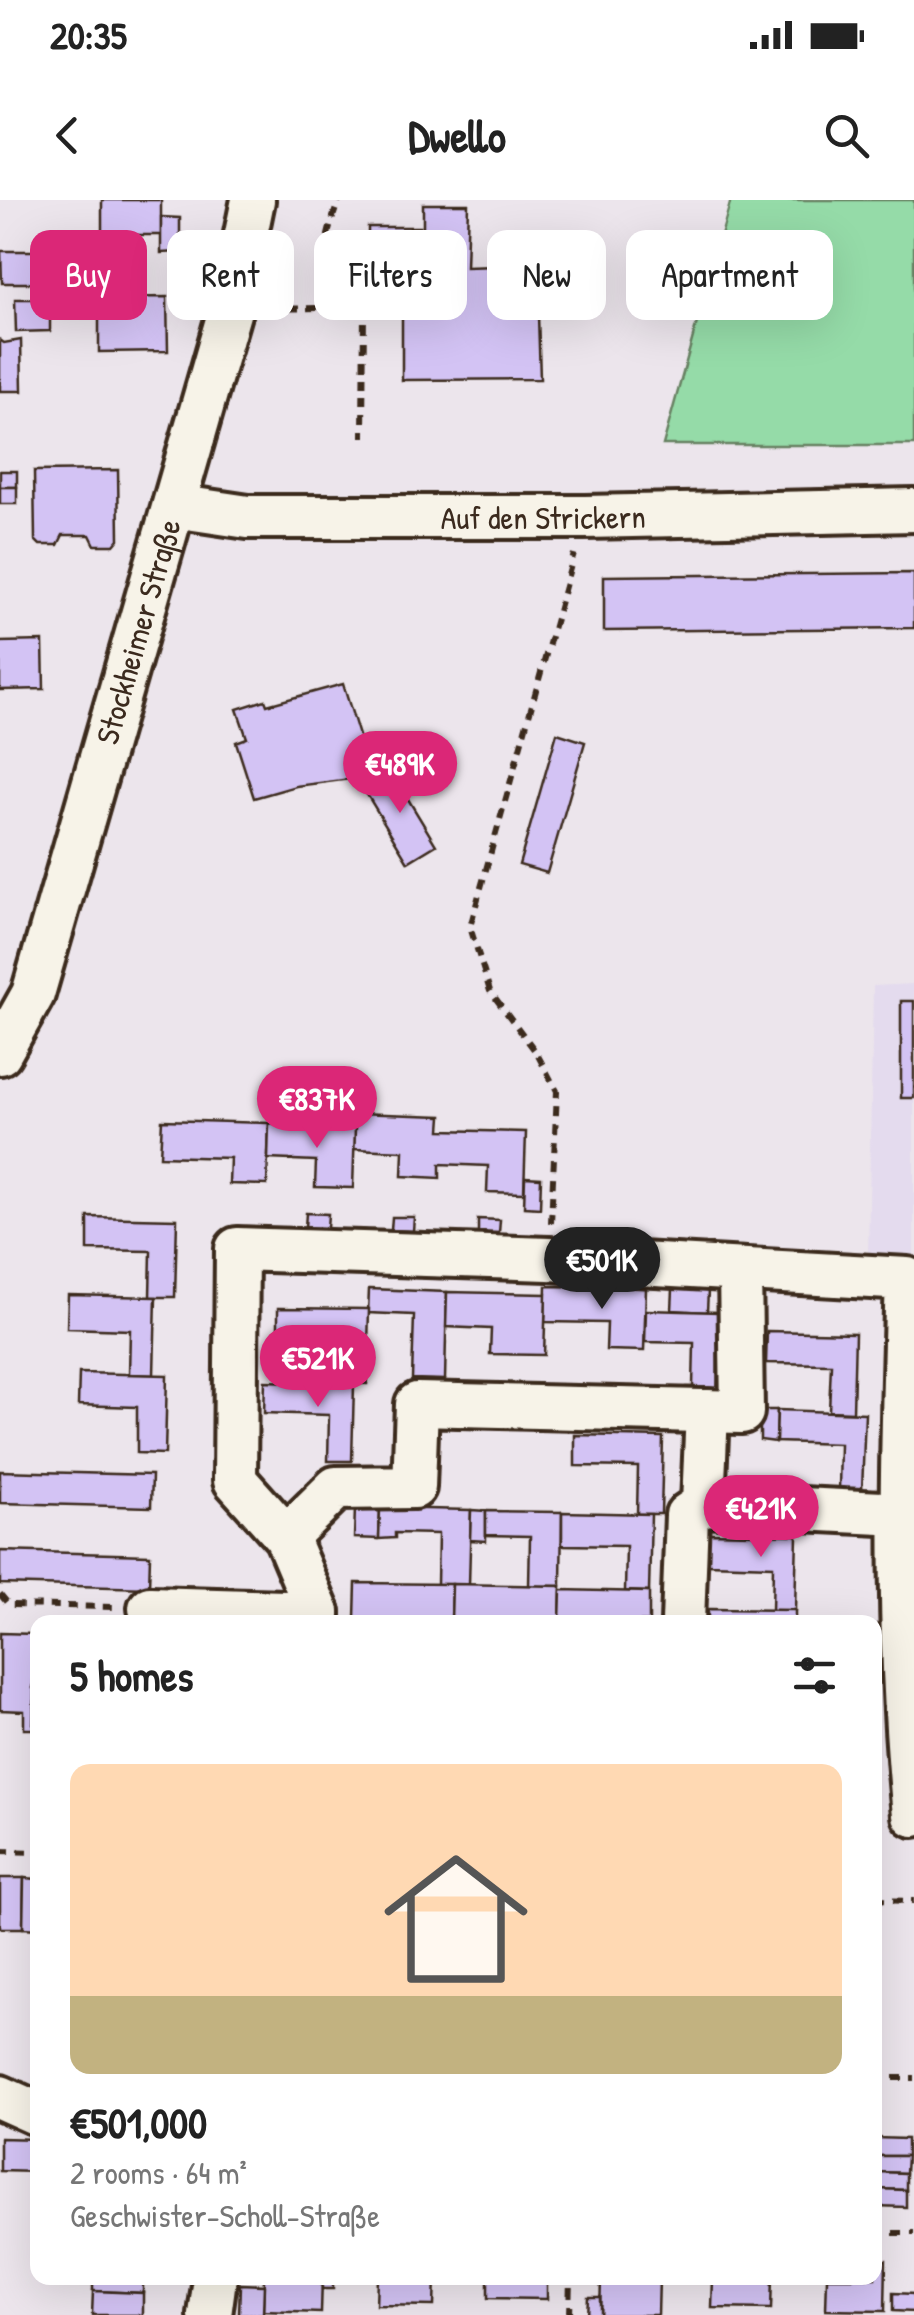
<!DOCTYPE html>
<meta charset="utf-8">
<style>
:root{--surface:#fff;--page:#f2f2f2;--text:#222;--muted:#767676;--accent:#db2777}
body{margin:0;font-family:"Patrick Hand",sans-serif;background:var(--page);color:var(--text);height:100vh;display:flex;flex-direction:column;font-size:38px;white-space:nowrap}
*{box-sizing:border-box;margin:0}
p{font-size:32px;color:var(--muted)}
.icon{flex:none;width:55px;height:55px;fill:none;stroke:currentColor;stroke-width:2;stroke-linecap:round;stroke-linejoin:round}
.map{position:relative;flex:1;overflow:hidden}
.drawer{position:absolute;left:30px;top:1415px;width:852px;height:670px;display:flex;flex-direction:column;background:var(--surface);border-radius:20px;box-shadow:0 10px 40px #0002}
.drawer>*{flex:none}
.hud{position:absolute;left:30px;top:30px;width:855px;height:90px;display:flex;gap:20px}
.price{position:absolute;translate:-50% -85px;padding:0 22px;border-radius:35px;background:var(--accent);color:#fff;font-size:32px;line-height:65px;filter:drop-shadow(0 2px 5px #0008)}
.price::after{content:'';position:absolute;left:50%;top:60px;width:30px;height:22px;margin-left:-15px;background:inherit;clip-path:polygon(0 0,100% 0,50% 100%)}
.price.active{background:#222;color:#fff}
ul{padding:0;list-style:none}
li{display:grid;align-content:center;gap:20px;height:530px;padding:0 40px}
li span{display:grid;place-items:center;height:310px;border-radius:20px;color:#555}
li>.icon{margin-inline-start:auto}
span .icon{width:180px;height:180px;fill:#fffc;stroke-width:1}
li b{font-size:42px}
h2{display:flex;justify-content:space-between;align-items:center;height:120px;padding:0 40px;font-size:42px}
.chip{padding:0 35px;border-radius:20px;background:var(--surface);box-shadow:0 10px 40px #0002;font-size:35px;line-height:90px}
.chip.active{background:var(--accent);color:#fff}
.status{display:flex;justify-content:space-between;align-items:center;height:70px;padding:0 50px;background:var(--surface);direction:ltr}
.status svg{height:28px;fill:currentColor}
header{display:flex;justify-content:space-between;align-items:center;height:130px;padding:0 40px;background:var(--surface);font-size:45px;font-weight:800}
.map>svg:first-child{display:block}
</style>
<div class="status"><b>20:35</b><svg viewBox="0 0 49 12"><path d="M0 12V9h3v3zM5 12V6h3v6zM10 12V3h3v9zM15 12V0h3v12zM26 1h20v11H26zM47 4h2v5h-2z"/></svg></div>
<header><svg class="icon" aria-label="back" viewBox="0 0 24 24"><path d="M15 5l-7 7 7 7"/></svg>Dwello<svg class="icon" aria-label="search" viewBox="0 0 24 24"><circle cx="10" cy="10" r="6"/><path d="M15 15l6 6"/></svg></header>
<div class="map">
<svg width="914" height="2115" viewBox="0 0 914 2115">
<rect width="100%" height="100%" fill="#ece5ec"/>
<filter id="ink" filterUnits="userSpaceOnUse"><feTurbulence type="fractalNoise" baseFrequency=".01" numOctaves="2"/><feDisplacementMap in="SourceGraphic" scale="20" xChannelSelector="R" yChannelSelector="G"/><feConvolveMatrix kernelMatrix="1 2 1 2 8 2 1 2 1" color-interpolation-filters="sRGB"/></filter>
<g filter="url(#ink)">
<path fill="#e4dbee" d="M914,784V1058L868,1057L873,786Z"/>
<path fill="#95dba8" stroke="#688263" stroke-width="2.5" d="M731,0H914V245H663Z"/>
<g fill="#d3c3f4" stroke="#3b2a1e" stroke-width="2.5">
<rect x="102" y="0" width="59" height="35"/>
<path d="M423,4H468L466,67L497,66V50H536L540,179L402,180V114H389V80H365V41H368V27H423Z"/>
<path d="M161,17L180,18V52L161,53Z"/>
<path d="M1,51H35V83H2Z"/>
<path d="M167,97L168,151L99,152V98Z"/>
<path d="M15,99H50V131L16,132Z"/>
<path d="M0,140L4,143L21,140L22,191H0Z"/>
<path d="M118,270L119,339L114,345H95L90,335H63L58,345H40L35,340L34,271Z"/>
<rect x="0" y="271" width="17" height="16"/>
<rect x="0" y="287" width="17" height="17"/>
<path d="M914,373V428L604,431V376Z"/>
<path d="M43,441L44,489L0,490V442Z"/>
<path d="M343,484L360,539L355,541L359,578L296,586L254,598L236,542L247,538L237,509L265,500L267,505Z"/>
<path d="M557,533L585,542L547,673L519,665Z"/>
<path d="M391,571L436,645L408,662L363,588Z"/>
<rect x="901" y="801" width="13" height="97"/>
<path d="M355,913L442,916L441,930L526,932L524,993L487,992L488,966L440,964V978L402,976L403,951L354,949Z"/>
<path d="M162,920L269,923L267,985L229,984L230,958L160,956Z"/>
<path d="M269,923L355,927L353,988L315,987L316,961L268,959Z"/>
<path d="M525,977L541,978L540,1008L524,1007Z"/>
<path d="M306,1013L328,1014L327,1028L305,1027Z"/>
<path d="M88,1017L177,1019L175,1097H150L151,1051L88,1050Z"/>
<path d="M392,1017H414L413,1031L391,1030Z"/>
<path d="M478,1019L500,1020L499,1033L478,1032Z"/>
<path d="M546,1086L646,1088L644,1151L606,1150L607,1123L545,1122Z"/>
<path d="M369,1089L447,1092L445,1180L412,1179L414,1115L368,1113Z"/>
<path d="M673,1089L708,1090L707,1112L672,1110Z"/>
<path d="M447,1092L546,1094L544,1155L490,1154L491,1129L446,1127Z"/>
<path d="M68,1095L156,1097L154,1175L129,1174L130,1130L67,1128Z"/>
<path d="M278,1108L369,1109L367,1184L335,1183L336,1133L293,1132V1137H278Z"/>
<path d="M646,1110L719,1112L717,1204L687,1203V1187H693L694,1143L645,1142Z"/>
<path d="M767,1131L855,1133L853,1212L829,1211L831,1164L766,1163Z"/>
<path d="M79,1173L167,1175L165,1254L137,1253V1207L78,1205Z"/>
<path d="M265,1181L354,1184L352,1261H328L329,1215L264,1213Z"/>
<path d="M760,1210H777L776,1242L760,1240Z"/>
<path d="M777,1210L865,1213L862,1291L839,1290L840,1244L776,1242Z"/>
<path d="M575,1235L663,1237L661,1314H637L638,1267L575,1266Z"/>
<path d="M0,1271L152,1275L151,1307L0,1303Z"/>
<path d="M355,1308H380L379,1339L354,1338Z"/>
<path d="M380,1308L471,1310L469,1385L437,1384L438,1334L395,1333V1338L379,1339Z"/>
<path d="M471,1310L486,1311V1341L470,1340Z"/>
<path d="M486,1311L562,1312L561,1386H529L530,1336L486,1335Z"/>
<path d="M562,1312L651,1314L649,1392L625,1391L626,1346L562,1345Z"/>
<path d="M709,1333L797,1335L795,1410L772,1411L773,1366L708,1364Z"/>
<path d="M0,1351L150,1355L149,1388L0,1384Z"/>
<path d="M356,1383L452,1384L451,1422L355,1418Z"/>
<path d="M452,1384L561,1386L560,1422L451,1421Z"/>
<path d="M561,1390L649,1392V1422L560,1421Z"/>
<path d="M708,1409L795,1410V1422H708Z"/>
<path d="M0,1433L35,1434L33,1529H24V1511L0,1510Z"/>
<path d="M35,1434H38V1477L33,1485Z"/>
<path d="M0,1678H24L23,1728H0Z"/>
<path d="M24,1678L38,1679V1729L23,1728Z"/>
<path d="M0,1938L38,1939V1972L0,1971Z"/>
<path d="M875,1938L907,1939V1956H875Z"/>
<path d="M875,1956H907L906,1973L875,1972Z"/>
<path d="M875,1972L906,1973V1990L875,1989Z"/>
<path d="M875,1989L906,1990V2007L875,2006Z"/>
<path d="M875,2060H886L885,2111L826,2110L827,2078H875Z"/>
<path d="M93,2078H143V2093L93,2091Z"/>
<path d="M264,2078H322L321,2113L263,2111Z"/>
<rect x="322" y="2078" width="11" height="11"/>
<path d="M377,2078H435L434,2106L376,2105Z"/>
<path d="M488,2078H547V2099L488,2098Z"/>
<path d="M601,2078H659L658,2115H600Z"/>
<path d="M713,2078H772L771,2109L712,2108Z"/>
<path d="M240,2084L264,2085L263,2115H239Z"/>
<path d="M93,2091L143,2093V2115H92Z"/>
<path d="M893,2093L914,2094V2112L893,2111Z"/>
<path d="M588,2097H600V2115H587Z"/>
</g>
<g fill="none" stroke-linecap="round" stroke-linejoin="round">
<g stroke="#3b2a1e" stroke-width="50">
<g id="street">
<path id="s1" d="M174,306L248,317H585L914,310"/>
<path id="s2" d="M0,853L33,794L232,103L253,0"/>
<path d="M703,1304L902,1314"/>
<path d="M286,1337L336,1288L414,1287L417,1204L742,1212L740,1070"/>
<path d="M150,1408L318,1413"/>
<path d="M317,1422L318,1413L286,1337L235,1280L237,1049L549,1059L907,1079C901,1258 896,1437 914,1615"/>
<path d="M683,1422L687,1315L703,1304L707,1211"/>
<path d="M0,1897L38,1914"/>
<path d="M210,2115L215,2078"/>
</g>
</g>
<g stroke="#3b2a1e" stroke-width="6" stroke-dasharray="10 8" stroke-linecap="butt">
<path d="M321,108C320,68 325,37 339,0"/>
<path d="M271,109L364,107L363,237"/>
<path d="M551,1023L557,891L536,852L490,791L470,727L574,354"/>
<path d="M0,1394L9,1405L114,1407"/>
<path d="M0,1651L38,1652"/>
<path d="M875,1700L914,1701"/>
<path d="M875,1878H914"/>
<path d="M875,2033H914"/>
<path d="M569,2115L570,2078"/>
</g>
<use href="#street" stroke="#f7f3e8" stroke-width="42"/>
</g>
</g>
<g text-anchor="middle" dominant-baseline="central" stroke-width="9" stroke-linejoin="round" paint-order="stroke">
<g font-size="32" fill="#3b2a1e" stroke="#f7f3e8">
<text stroke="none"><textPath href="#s1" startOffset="370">Auf den Strickern</textPath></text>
<text stroke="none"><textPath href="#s2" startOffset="445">Stockheimer Straße</textPath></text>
</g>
</g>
</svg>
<b class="price" style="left:400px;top:616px">€489K</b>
<b class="price" style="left:317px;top:951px">€837K</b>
<b class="price active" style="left:602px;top:1112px">€501K</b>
<b class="price" style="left:318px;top:1210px">€521K</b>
<b class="price" style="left:761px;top:1360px">€421K</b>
<div class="hud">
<a class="chip active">Buy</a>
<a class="chip">Rent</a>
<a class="chip">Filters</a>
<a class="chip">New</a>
<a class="chip">Apartment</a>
</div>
<section class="drawer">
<h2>5 homes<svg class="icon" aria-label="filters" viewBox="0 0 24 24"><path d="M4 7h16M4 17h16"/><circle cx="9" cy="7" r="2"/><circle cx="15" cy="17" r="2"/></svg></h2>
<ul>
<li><span style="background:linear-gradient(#ffd9b3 75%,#c2b280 0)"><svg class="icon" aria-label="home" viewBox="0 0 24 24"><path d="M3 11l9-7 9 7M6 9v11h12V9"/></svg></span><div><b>€501,000</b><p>2 rooms · 64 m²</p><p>Geschwister-Scholl-Straße</p></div></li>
</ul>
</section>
</div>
